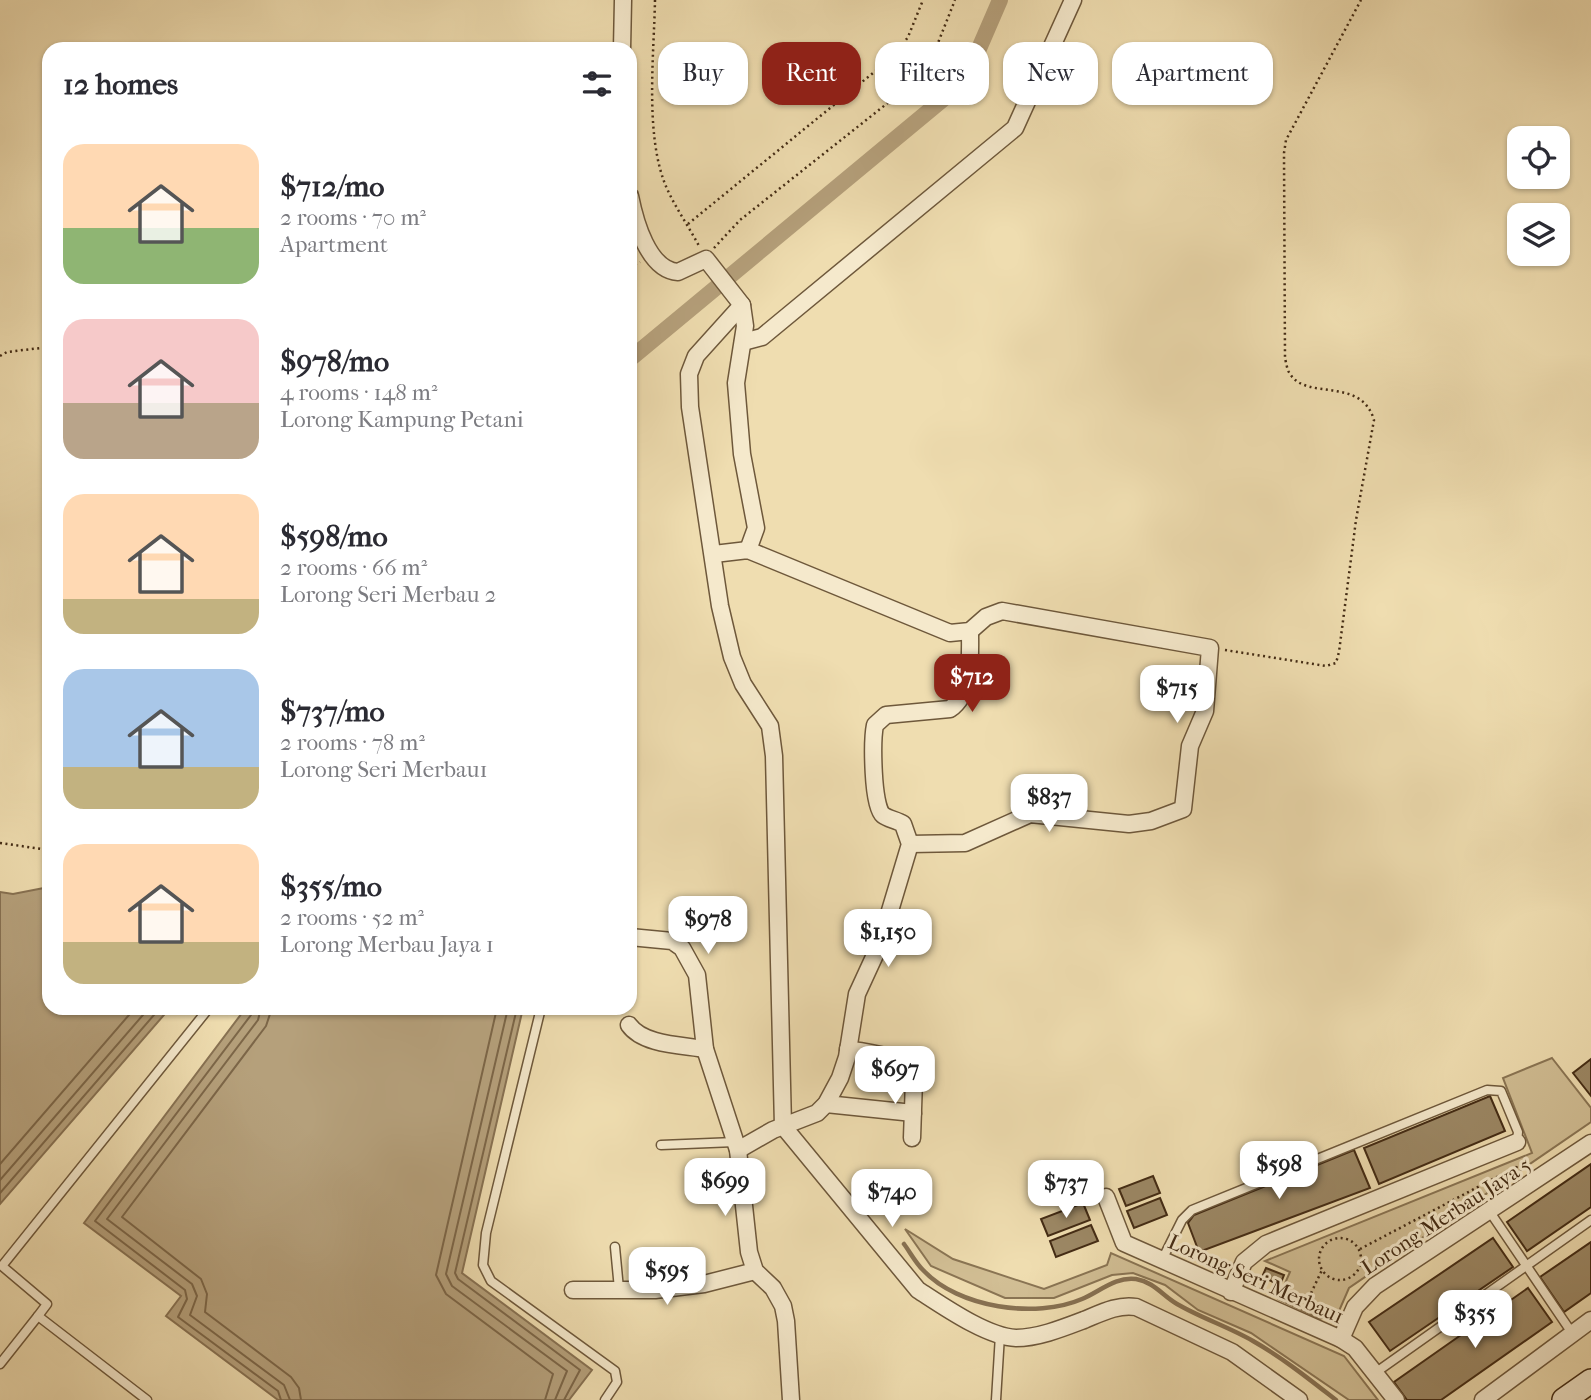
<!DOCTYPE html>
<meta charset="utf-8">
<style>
:root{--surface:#fff;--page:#f7f7f7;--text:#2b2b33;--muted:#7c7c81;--accent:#8f2418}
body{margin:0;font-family:"IM FELL French Canon",serif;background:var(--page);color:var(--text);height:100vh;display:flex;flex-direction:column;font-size:26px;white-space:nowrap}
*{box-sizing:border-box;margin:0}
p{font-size:23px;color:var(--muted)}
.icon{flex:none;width:38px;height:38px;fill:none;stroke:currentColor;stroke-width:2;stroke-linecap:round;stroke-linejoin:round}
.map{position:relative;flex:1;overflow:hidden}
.sheet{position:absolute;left:42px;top:42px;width:595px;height:973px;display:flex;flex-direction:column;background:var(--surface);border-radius:21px;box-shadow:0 2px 5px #0004}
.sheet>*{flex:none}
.top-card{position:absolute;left:658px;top:42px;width:665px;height:63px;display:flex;gap:14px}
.controls{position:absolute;left:1507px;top:126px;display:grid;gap:14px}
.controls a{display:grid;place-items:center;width:63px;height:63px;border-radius:14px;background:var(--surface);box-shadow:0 2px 5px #0004;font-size:35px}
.price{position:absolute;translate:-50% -60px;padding:0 16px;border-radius:14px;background:#fff;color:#222;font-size:23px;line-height:46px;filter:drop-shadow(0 2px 4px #0008)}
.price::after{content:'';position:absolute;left:50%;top:42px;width:21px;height:16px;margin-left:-10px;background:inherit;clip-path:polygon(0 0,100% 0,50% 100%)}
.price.active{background:var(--accent);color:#fff}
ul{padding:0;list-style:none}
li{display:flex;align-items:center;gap:21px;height:175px;padding:0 21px}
li span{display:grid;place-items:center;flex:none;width:196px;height:140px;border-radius:21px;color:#555}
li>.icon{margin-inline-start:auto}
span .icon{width:84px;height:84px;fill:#fffc;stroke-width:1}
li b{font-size:30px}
h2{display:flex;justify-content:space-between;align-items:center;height:84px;padding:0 21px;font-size:30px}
.pill{padding:0 24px;border-radius:21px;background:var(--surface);box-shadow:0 2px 5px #0004;font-size:24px;line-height:63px}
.pill.active{background:var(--accent);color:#fff}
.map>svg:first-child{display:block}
</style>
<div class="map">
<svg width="1591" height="1400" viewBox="0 0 1591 1400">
<rect width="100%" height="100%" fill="#efddb0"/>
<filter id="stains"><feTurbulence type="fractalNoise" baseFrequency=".00286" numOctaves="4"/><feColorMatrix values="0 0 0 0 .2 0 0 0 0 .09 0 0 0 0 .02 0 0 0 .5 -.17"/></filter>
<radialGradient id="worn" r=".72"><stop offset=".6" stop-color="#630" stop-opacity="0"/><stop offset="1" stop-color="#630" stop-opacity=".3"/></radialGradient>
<g fill="#d2bf95" stroke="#8a7554" stroke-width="2">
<path d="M1552,1058L1591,1108V1122L1349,1288L1339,1311L1320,1319L1278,1299L1290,1272L1265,1261L1532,1153L1503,1078Z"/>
<path d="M905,1229L953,1259L1044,1289L1107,1265L1111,1253L1344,1356L1378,1400H1349L1251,1333L1198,1310L1165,1285L1133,1273L1112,1275L1054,1298H1005L931,1266Z"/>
</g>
<g fill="#b5a07b" stroke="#877152" stroke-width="2">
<path d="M49,887V1008H170L0,1204V892L13,894Z"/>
<path d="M251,1008H523L462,1273L592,1370L569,1400H278L166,1316L181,1296L84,1223L242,1013Z"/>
</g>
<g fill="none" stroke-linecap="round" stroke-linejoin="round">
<g stroke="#7c6648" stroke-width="2">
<path d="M252,1008L251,1015L95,1221L185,1290L187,1299L178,1317L278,1391L281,1400"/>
<path d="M261,1008L258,1020L107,1219L192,1284L197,1296L190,1315L284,1385L290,1400"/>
<path d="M272,1008L266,1026L122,1217L201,1279L207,1294L205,1312L291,1377L299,1388L301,1400"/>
<path d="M497,1008L436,1275L446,1294L553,1374L545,1400"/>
<path d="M508,1008L446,1274L452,1286L567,1371L555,1400"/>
<path d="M517,1008L455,1273L458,1279L580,1370L564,1400"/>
<path d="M0,1164L135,1008"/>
<path d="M0,1180L149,1008"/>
<path d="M0,1193L160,1008"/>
</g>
<path stroke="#877152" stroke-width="4.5" d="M904,1244C910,1252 915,1262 923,1270C958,1308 1036,1319 1082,1299C1099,1292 1116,1276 1136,1279C1154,1282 1163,1296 1177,1304C1201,1318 1229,1327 1253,1341C1283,1358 1309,1379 1336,1400"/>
<path stroke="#b5a07b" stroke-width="16" d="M630,359L965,81L1000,0"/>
</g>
<g fill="#9c8865" stroke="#432b14" stroke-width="2">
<path d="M1591,1059V1096L1573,1073Z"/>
<path d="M1490,1096L1505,1131L1379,1184L1364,1148Z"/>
<path d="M1354,1150L1370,1188L1199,1252L1188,1223L1194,1215Z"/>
<path d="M1591,1164V1207L1527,1251L1507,1222Z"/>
<path d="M1153,1176L1160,1193L1126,1206L1119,1189Z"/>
<path d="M1160,1198L1167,1215L1134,1228L1127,1211Z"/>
<path d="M1083,1203L1090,1220L1048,1236L1041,1219Z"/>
<path d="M1091,1225L1098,1241L1056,1257L1050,1241Z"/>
<path d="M1493,1238L1513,1267L1390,1351L1369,1322Z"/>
<path d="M1591,1242V1293L1564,1312L1540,1277Z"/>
<path d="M1266,1268L1284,1275L1280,1285L1262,1277Z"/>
<path d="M1528,1288L1552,1322L1441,1400H1407L1394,1382Z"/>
</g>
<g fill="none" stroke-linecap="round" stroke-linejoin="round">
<g stroke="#6e583b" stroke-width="11">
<g id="lane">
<path d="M541,1008L486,1233L483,1265L491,1281L615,1371L617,1382L605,1400"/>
<path d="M661,1145L735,1142"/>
<path d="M1490,1212L1572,1333"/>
<path d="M615,1247L619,1289"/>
<path d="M1162,1260L1182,1220L1192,1210L1487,1090L1501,1091L1518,1132L1517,1142"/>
<path d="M0,1364L38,1316"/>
<path d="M1375,1373L1591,1220"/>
<path d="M147,1400L38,1316L47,1304L2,1266L209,1008"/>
<path d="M996,1400L1000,1335"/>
</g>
</g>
<g stroke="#6e583b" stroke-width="19">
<g id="street">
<path d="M622,49L623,0"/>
<path d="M630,196C635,221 648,270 678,272L706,259L742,305L745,326L736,383L742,454L756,528L748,550"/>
<path d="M742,305L696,356L689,374L690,407L720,606L732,657L743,684L770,726L774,756L783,1126L918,1290C943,1306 987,1337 1016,1338C1038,1338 1063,1328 1084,1320C1101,1313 1118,1304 1136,1307L1232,1352L1299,1400"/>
<path d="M743,342L762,337L1015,128L1073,0"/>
<path d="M714,554L748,550L950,633L970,631L986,617L1002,611L1210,648L1205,711L1190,746L1183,809L1151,821L1129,824L1030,814L965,843L910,844"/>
<path d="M630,937L672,941L682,948L697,975L705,1049L738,1150L749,1252L755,1271L773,1288L783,1306L786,1321L791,1400"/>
<path d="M629,1025C643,1045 682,1045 705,1049"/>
<path d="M848,1049C873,1054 903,1054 914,1080L912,1138"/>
<path d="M826,1104L913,1113"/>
<path d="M738,1150L773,1130L817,1113L826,1104L840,1078L847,1057L857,994L880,944L910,844L903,824C897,820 888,819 883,815C872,806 872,740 875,725L886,715L950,709C973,693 970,656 970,631"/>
<path d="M1106,1197L1124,1243L1341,1339L1355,1348L1396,1400"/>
<path d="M573,1290H655L704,1284L755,1271"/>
<path d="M1231,1292L1244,1262L1266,1244L1517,1142"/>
<path d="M1341,1339L1355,1307L1375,1286L1591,1143"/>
<path d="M1483,1400L1591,1320"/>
</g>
</g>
<g stroke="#432b14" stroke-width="26">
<path id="secondary" d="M1564,1400L1591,1381"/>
</g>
<g stroke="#432b14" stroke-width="2.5" stroke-dasharray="2 3.5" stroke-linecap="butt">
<path d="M655,0C654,55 645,133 665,184C674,206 688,225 699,246"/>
<path d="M688,224L895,55L908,37L923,0"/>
<path d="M714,248L740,220L918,79L932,58L955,0"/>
<path d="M630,267L640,262"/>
<path d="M0,356L7,352L49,347"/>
<path d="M1225,650L1326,666L1336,663L1339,652L1356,520L1374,420C1361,376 1307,401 1290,374C1287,370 1286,362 1285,358L1284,153L1286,140L1361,0"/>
<path d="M0,843L49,850"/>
<circle cx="1340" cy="1259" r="21"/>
<path d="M1360,1249L1516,1167L1524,1171"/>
<path d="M1304,1308L1322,1270"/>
</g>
<use href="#lane" stroke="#f5e9cc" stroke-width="8"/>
<use href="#street" stroke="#f5e9cc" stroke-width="16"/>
<use href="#secondary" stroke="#f5e9cc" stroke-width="23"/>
</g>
<g text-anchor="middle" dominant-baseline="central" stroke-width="6" stroke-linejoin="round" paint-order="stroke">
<g font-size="21" fill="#432b14" stroke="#f5e9cc">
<text transform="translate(1446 1216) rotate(-33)">Lorong Merbau Jaya 5</text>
<text transform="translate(1256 1279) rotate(24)">Lorong Seri Merbau1</text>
</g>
</g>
<rect width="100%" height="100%" filter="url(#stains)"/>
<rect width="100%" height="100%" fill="url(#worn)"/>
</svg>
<div class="controls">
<a><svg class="icon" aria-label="locate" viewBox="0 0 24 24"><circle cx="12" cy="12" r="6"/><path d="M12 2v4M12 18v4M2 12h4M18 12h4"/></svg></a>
<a><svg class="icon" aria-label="layers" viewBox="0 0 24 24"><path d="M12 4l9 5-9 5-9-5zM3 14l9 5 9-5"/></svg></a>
</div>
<b class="price active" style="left:972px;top:714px">$712</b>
<b class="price" style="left:1177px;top:725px">$715</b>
<b class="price" style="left:1049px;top:834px">$837</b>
<b class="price" style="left:708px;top:956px">$978</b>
<b class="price" style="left:888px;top:969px">$1,150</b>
<b class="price" style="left:895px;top:1106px">$697</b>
<b class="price" style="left:1279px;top:1201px">$598</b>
<b class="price" style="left:725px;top:1218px">$699</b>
<b class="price" style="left:1066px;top:1220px">$737</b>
<b class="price" style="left:892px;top:1229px">$740</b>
<b class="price" style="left:667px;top:1307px">$595</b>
<b class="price" style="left:1475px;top:1350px">$355</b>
<div class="top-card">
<a class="pill">Buy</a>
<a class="pill active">Rent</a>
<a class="pill">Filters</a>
<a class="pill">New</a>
<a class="pill">Apartment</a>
</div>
<section class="sheet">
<h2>12 homes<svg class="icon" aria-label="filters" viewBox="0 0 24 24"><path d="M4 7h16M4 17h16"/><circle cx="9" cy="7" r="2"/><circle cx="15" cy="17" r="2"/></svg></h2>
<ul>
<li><span style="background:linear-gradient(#ffd9b3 60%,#8fb573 0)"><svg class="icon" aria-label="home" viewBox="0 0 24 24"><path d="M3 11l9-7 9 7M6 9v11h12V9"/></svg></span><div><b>$712/mo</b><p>2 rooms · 70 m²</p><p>Apartment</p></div></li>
<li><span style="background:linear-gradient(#f6c9c9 60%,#b9a48a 0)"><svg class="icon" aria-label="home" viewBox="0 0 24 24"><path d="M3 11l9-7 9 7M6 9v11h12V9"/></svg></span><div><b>$978/mo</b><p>4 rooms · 148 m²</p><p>Lorong Kampung Petani</p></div></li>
<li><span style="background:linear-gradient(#ffd9b3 75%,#c2b280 0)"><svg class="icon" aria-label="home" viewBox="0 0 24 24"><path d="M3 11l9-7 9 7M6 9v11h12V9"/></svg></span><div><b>$598/mo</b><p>2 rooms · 66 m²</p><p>Lorong Seri Merbau 2</p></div></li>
<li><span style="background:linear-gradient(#a9c7e8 70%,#c2b280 0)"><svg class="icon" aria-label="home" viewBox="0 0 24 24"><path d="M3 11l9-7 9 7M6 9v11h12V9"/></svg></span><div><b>$737/mo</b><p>2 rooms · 78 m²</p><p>Lorong Seri Merbau1</p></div></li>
<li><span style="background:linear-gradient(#ffd9b3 70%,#c2b280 0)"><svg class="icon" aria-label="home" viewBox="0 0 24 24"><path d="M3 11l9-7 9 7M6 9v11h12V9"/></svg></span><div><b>$355/mo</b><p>2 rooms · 52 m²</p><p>Lorong Merbau Jaya 1</p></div></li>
</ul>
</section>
</div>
